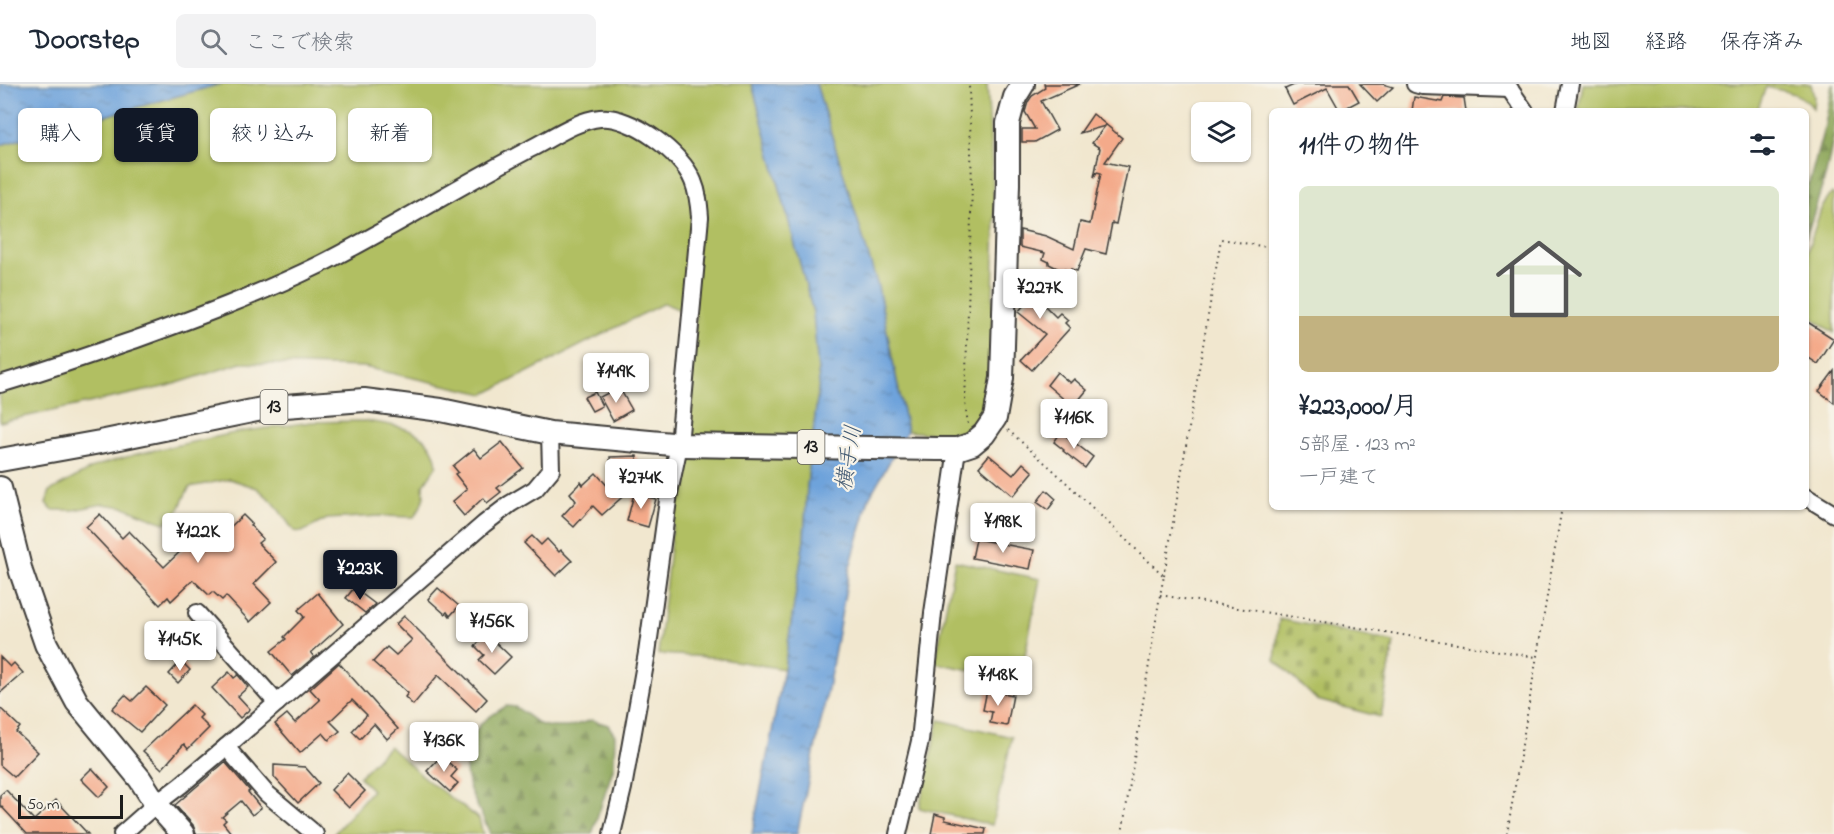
<!DOCTYPE html>
<html lang="ja">
<meta charset="utf-8">
<style>
:root{--surface:#fff;--page:#f2f2f3;--text:#1f2937;--muted:#747a83;--line:#e0e1e3;--accent:#111827}
body{margin:0;font-family:"Indie Flower","Klee One",sans-serif;background:var(--page);color:var(--text);height:100vh;display:flex;flex-direction:column;font-size:22px;white-space:nowrap}
*{box-sizing:border-box;margin:0}
p{font-size:20px;color:var(--muted)}
.icon{flex:none;width:33px;height:33px;fill:none;stroke:currentColor;stroke-width:2;stroke-linecap:round;stroke-linejoin:round}
.map{position:relative;flex:1;overflow:hidden}
.drawer{position:absolute;left:1269px;top:24px;width:540px;height:402px;display:flex;flex-direction:column;background:var(--surface);border-radius:9px;box-shadow:0 2px 4px #0004}
.drawer>*{flex:none}
.guide{position:absolute;left:18px;top:24px;width:570px;height:54px;display:flex;gap:12px}
.controls{position:absolute;left:1191px;top:18px;display:grid;gap:12px}
.controls a{display:grid;place-items:center;width:60px;height:60px;border-radius:9px;background:var(--surface);box-shadow:0 2px 4px #0004;font-size:30px}
.scale{position:absolute;left:18px;bottom:15px;width:105px;box-sizing:border-box;padding-left:6px;border:3px solid #1c1c1c;border-top:0;font-size:16px;line-height:21px;white-space:nowrap;color:#1c1c1c;-webkit-text-stroke:4px #f7f3e8;paint-order:stroke}
.price{position:absolute;translate:-50% -51px;padding:0 14px;border-radius:6px;background:#fff;color:#222;font-size:20px;line-height:39px;filter:drop-shadow(0 2px 3px #0008)}
.price::after{content:'';position:absolute;left:50%;top:36px;width:18px;height:14px;margin-left:-9px;background:inherit;clip-path:polygon(0 0,100% 0,50% 100%)}
.price.on{background:var(--accent);color:#fff}
ul{padding:0;list-style:none}
li{display:grid;align-content:center;gap:12px;height:318px;padding:0 30px}
li+li{border-top:2px solid var(--line)}
li span{display:grid;place-items:center;height:186px;border-radius:9px;color:#555}
li>.icon{margin-inline-start:auto}
span .icon{width:108px;height:108px;fill:#fffc;stroke-width:1}
li b{font-size:26px}
h2{display:flex;justify-content:space-between;align-items:center;height:72px;padding:0 30px;font-size:26px}
.pill{padding:0 21px;border-radius:9px;background:var(--surface);box-shadow:0 2px 4px #0004;font-size:21px;line-height:54px}
.pill.on{background:var(--accent);color:#fff}
header{display:flex;align-items:center;gap:36px;box-sizing:border-box;height:84px;padding:0 30px;background:var(--surface);border-bottom:2px solid var(--line)}
header strong{font-size:28px}
nav{display:flex;gap:33px;margin-inline-start:auto;font-size:21px}
.search{width:420px;height:54px;background:var(--page);display:flex;align-items:center;gap:15px;box-sizing:border-box;padding:0 21px;border-radius:9px;color:var(--muted);font-size:22px}
.map>svg:first-child{display:block}
</style>
<header>
<strong>Doorstep</strong>
<div class="search"><svg class="icon" aria-label="search" viewBox="0 0 24 24"><circle cx="10" cy="10" r="6"/><path d="M15 15l6 6"/></svg>ここで検索</div>
<nav><a>地図</a><a>経路</a><a>保存済み</a></nav>
</header>
<div class="map">
<svg width="1834" height="750" viewBox="0 0 1834 750">
<defs>
<pattern id="forest-firs" width="22" height="20" patternUnits="userSpaceOnUse" patternTransform="scale(1.5)"><rect width="22" height="20" fill="#8ca658"/><path d="M5 1l3.5 6h-7zM16 11l3.5 6h-7z" fill="#728648"/></pattern>
<pattern id="cemetery-stones" width="16" height="16" patternUnits="userSpaceOnUse" patternTransform="scale(1.5)"><rect width="16" height="16" fill="#b1bf62"/><path d="M2 7V4a2 2 0 0 1 4 0v3zM10 15v-3a2 2 0 0 1 4 0v3z" fill="#98a454"/></pattern>
<pattern id="water-ripples" width="26" height="14" patternUnits="userSpaceOnUse" patternTransform="scale(1.5)"><rect width="26" height="14" fill="#6ea3db"/><path d="M2 4q2-2 4 0t4 0M15 11q2-2 4 0t4 0" fill="none" stroke="#5a84b1"/></pattern>
</defs>
<rect width="100%" height="100%" fill="#f7f3e8"/>
<filter id="ink" filterUnits="userSpaceOnUse"><feTurbulence type="fractalNoise" baseFrequency=".0167" numOctaves="2"/><feDisplacementMap in="SourceGraphic" scale="12" xChannelSelector="R" yChannelSelector="G"/><feConvolveMatrix kernelMatrix="1 2 1 2 8 2 1 2 1" color-interpolation-filters="sRGB"/></filter>
<filter id="wash" filterUnits="userSpaceOnUse"><feTurbulence type="fractalNoise" baseFrequency=".008" numOctaves="4" result="noise"/><feDisplacementMap in="SourceGraphic" scale="24" xChannelSelector="R" yChannelSelector="G"/><feGaussianBlur stdDeviation="1.35" result="paint"/><feColorMatrix in="noise" values="0 0 0 0 0 0 0 0 0 0 0 0 0 0 0 0 0 1.4 0 .05"/><feComposite in="paint" operator="in"/></filter>
<g filter="url(#wash)">
<rect width="100%" height="100%" fill="#f1e7cf"/>
<g fill="#b1bf62" stroke="#666e3f" stroke-width="1.5">
<path d="M221,0H752L813,228L819,298L807,402L804,456L784,585L710,573L658,570L696,233L664,219L485,310L364,283L241,279L168,302L0,338V61Z"/>
<path d="M816,0H987L995,133L991,300L982,337L964,349H925L907,347L878,203Z"/>
<path d="M1583,0H1641L1655,3L1670,0H1811L1814,13L1813,24C1801,8 1784,7 1766,3L1757,27H1578Z"/>
<path d="M1832,109L1834,112V249L1806,229V171L1821,125Z"/>
<path d="M366,337C397,342 432,344 437,381L423,402L424,413L420,424L414,433L379,432L327,435L302,448L294,447L274,419L257,404L230,395L190,403C178,419 184,429 164,439L124,423L103,420L74,426H52L46,419L50,407L96,382L137,370L239,348L311,338Z"/>
<path d="M955,477L1040,495L1020,596L935,579Z"/>
<path d="M939,636L1012,653L992,741L919,724Z"/>
<path d="M389,662L427,696L479,735L483,750H334L372,706L359,693Z"/>
</g>
<g fill="url(#forest-firs)" stroke="#54613a" stroke-width="1.5">
<path d="M1832,0H1834V50L1826,90L1806,154V110L1825,41Z"/>
<path d="M506,622L516,623L539,640L550,643H568L592,636L608,641L615,651L614,682L592,750H490C484,734 475,719 469,703C463,684 466,657 480,641C487,633 497,628 506,622Z"/>
</g>
<path fill="url(#cemetery-stones)" stroke="#666e3f" stroke-width="1.5" d="M1279,535L1394,558L1381,633L1317,616L1275,576Z"/>
<g fill="url(#water-ripples)" stroke="#45607c" stroke-width="1.5">
<path d="M0,0H221L0,61Z"/>
<path d="M752,0H816L878,203L907,347L869,414L849,487L828,604L797,750H752L784,585L804,456L807,402L819,298L813,228Z"/>
</g>
<g id="blocks">
<g fill="#f4aa8a">
<path d="M1044,0H1080L1041,17L1057,46L1035,58H1022V45H1035L1025,28L1028,18L1032,12L1045,4Z"/>
<path d="M1296,0H1349L1359,17L1340,27L1327,4L1293,21L1285,5Z"/>
<path d="M1360,0H1383L1393,3L1377,18Z"/>
<path d="M1414,13L1442,18L1444,13L1464,14L1466,27H1412Z"/>
<path d="M1093,30L1122,54L1105,78L1128,83L1116,140L1112,139L1106,170L1086,165L1077,187L1071,185L1070,188L1064,185L1063,187L1049,180V178L1043,175L1045,169L1020,163V146L1046,152L1074,165L1080,138L1090,140L1101,89L1097,88L1094,93L1100,64L1092,59L1105,42L1080,49Z"/>
<path d="M1022,186L1049,209L1041,218L1056,233L1060,229L1068,236L1065,239L1070,244L1032,286L1021,276L1045,250L1018,228L1031,213L1018,203L1019,189Z"/>
<path d="M1806,237L1834,255L1818,280L1806,272Z"/>
<path d="M1834,287V319L1819,307Z"/>
<path d="M1057,288L1070,299L1074,295L1087,306L1073,323L1047,301Z"/>
<path d="M619,303L632,326L613,337L600,313Z"/>
<path d="M595,308L602,322L592,327L584,313Z"/>
<path d="M1061,348L1093,373L1085,384L1063,367L1064,366L1054,358Z"/>
<path d="M502,358L523,384L497,404L501,408L487,419L483,414L464,432L452,418L467,405L455,390L458,388L453,382L474,365L481,374Z"/>
<path d="M989,371L1013,391L1023,379L1033,388L1013,412L979,383Z"/>
<path d="M637,372L638,399L602,431L593,422L574,443L562,432L576,417L570,409L581,398L583,401L596,389L611,406L610,373Z"/>
<path d="M1046,406L1056,415L1048,426L1037,418Z"/>
<path d="M634,410L656,415L648,443L627,437Z"/>
<path d="M100,430L122,454L129,447L164,483L211,438L223,450L243,431L252,440L250,441L263,455L258,459L276,478L254,500L271,518L250,538L226,512L222,516L213,508L209,511L193,496L171,517L168,513L160,521L86,443Z"/>
<path d="M532,452L541,461L547,455L559,468L561,466L572,477L556,492L524,459Z"/>
<path d="M976,455L1034,466L1030,485L972,474Z"/>
<path d="M354,504L375,520L365,529L346,514Z"/>
<path d="M438,504L459,522L450,532L447,528L445,530L428,515Z"/>
<path d="M318,509L343,540L311,569L314,573L292,592L271,567L286,555L284,553L304,533L298,526Z"/>
<path d="M404,532L487,615L476,627L438,591L413,621L405,613L408,609L373,578L387,563L396,571L412,556L396,540Z"/>
<path d="M487,550L511,573L494,590L479,576L484,571L475,562Z"/>
<path d="M0,573L10,583L14,579L23,589L0,609Z"/>
<path d="M181,577L190,586L178,599L169,590Z"/>
<path d="M339,579L398,645L387,655L374,640L360,655L352,647L367,631L352,616L330,637L340,647L329,656L323,649L300,669L275,640L287,630L295,639L320,616L310,605Z"/>
<path d="M229,588L234,594L238,591L248,603L238,612L250,625L240,634L212,604Z"/>
<path d="M146,603L165,621L140,648L112,625L125,611L132,617Z"/>
<path d="M987,606L1013,611L1007,642L990,639L992,628L983,626Z"/>
<path d="M192,621L202,631L199,634L209,644L188,665L184,660L162,685L143,667Z"/>
<path d="M0,624L20,643L16,648L38,668L14,693L0,681Z"/>
<path d="M441,672L457,686L451,693L458,699L450,708L427,687Z"/>
<path d="M225,678L250,707L248,708L261,724L252,731L241,717L222,733L226,736L223,739L232,750H196L193,741L175,721Z"/>
<path d="M274,681L305,683L319,699L298,719L274,693Z"/>
<path d="M92,684L109,703L99,713L81,695Z"/>
<path d="M347,689L365,707L349,724L331,706Z"/>
<path d="M6,706L34,736L56,716L88,750H27L0,721V711Z"/>
<path d="M935,730L945,733V736L986,745L985,750H931Z"/>
</g>
</g>
</g>
<g filter="url(#ink)">
<use href="#blocks" fill-opacity="0" stroke="#3c3a37" stroke-width="1.5"/>
<g fill="none" stroke-linecap="round" stroke-linejoin="round">
<g stroke="#3c3a37" stroke-width="20">
<g id="minor">
<path d="M1415,0L1422,2L1510,5"/>
<path d="M1506,0L1525,27"/>
<path d="M1565,27L1570,0"/>
<path d="M0,300C45,287 89,271 134,256C195,234 260,210 319,181C390,145 459,102 530,65C550,55 577,36 600,34C631,31 682,69 693,97C698,109 699,120 700,133L679,361L669,409L647,569L623,704L612,750"/>
<path d="M1806,413L1834,430"/>
<path d="M197,529L277,619"/>
<path d="M226,663L266,709L315,750"/>
<path d="M122,750L156,720L181,701L226,663L484,440L510,420L535,405L551,386L550,349"/>
<path d="M898,750L920,657L933,529L957,365"/>
</g>
</g>
<g stroke="#3c3a37" stroke-width="26">
<g id="major">
<path d="M0,376L100,358L272,323L364,316L441,326L550,349L683,361L938,365H957L972,360L984,350L995,334L1002,294L1008,100V39L1015,13L1023,0"/>
<path d="M0,404L21,488L46,560L77,618L140,695L156,720L183,750"/>
</g>
</g>
<g stroke="#3c3a37" stroke-width="2" stroke-dasharray="1.5 4.5" stroke-linecap="butt">
<path d="M968,340L965,319L972,102L969,0"/>
<path d="M1008,346L1053,386L1164,492L1160,511L1122,750"/>
<path d="M1164,492L1221,155L1272,164"/>
<path d="M1160,511L1536,573"/>
<path d="M1507,750L1562,423"/>
</g>
<use href="#minor" stroke="#fff" stroke-width="16"/>
<use href="#major" stroke="#fff" stroke-width="22"/>
</g>
</g>
<g text-anchor="middle" dominant-baseline="central" stroke-width="4.5" stroke-linejoin="round" paint-order="stroke">
<g fill="#f7f3e8" stroke="#5e5c59" stroke-width="1.5">
<rect x="260.5" y="306" width="27" height="34" rx="4.5"/>
<rect x="797.5" y="346" width="27" height="34" rx="4.5"/>
</g>
<g font-size="20" font-weight="bold" fill="#1c1c1c">
<text x="274" y="323">13</text>
<text x="811" y="363">13</text>
</g>
<g font-size="22" font-style="italic" fill="#415972" stroke="#f7f3e8">
<text transform="translate(850 374) rotate(-81)">横手川</text>
</g>
</g>
</svg>
<div class="controls">
<a><svg class="icon" aria-label="layers" viewBox="0 0 24 24"><path d="M12 4l9 5-9 5-9-5zM3 14l9 5 9-5"/></svg></a>
</div>
<div class="scale">50 m</div>
<b class="price" style="left:1040px;top:236px">¥227K</b>
<b class="price" style="left:616px;top:320px">¥149K</b>
<b class="price" style="left:1074px;top:366px">¥116K</b>
<b class="price" style="left:641px;top:426px">¥274K</b>
<b class="price" style="left:1003px;top:470px">¥198K</b>
<b class="price" style="left:198px;top:480px">¥122K</b>
<b class="price on" style="left:360px;top:517px">¥223K</b>
<b class="price" style="left:492px;top:570px">¥156K</b>
<b class="price" style="left:180px;top:588px">¥145K</b>
<b class="price" style="left:998px;top:623px">¥148K</b>
<b class="price" style="left:444px;top:689px">¥136K</b>
<div class="guide">
<a class="pill">購入</a>
<a class="pill on">賃貸</a>
<a class="pill">絞り込み</a>
<a class="pill">新着</a>
</div>
<section class="drawer">
<h2>11件の物件<svg class="icon" aria-label="filters" viewBox="0 0 24 24"><path d="M4 7h16M4 17h16"/><circle cx="9" cy="7" r="2"/><circle cx="15" cy="17" r="2"/></svg></h2>
<ul>
<li><span style="background:linear-gradient(#dfe7d0 70%,#c2b280 0)"><svg class="icon" aria-label="home" viewBox="0 0 24 24"><path d="M3 11l9-7 9 7M6 9v11h12V9"/></svg></span><div><b>¥223,000/月</b><p>5部屋 · 123 m²</p><p>一戸建て</p></div></li>
</ul>
</section>
</div>
